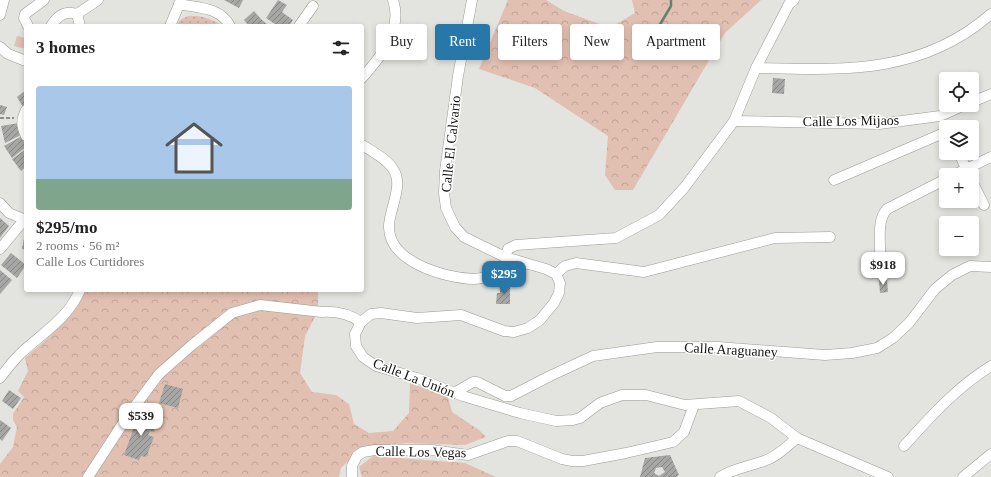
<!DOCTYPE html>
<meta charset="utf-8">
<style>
:root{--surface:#fff;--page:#f6f6f6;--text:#222;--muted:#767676;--accent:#2877a9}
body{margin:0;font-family:"Times New Roman",serif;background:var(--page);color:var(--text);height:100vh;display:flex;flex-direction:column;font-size:15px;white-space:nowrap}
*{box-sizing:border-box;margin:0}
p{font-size:13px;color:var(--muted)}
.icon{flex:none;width:22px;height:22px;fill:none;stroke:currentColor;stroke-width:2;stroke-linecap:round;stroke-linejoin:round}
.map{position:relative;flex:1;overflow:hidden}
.sheet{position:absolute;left:24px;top:24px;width:340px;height:268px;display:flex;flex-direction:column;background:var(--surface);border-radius:4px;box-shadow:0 2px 6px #0003}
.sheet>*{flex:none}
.hud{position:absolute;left:376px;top:24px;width:380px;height:36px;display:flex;gap:8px}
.controls{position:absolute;left:939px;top:72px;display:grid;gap:8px}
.controls a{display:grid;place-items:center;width:40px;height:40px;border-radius:4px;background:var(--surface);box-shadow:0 2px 6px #0003;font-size:20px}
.price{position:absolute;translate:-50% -34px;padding:0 9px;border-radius:8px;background:#fff;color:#222;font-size:13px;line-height:26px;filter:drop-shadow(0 1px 2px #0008)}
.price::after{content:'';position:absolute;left:50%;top:24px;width:12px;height:9px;margin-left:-6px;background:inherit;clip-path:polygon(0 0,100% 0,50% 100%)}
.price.selected{background:var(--accent);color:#fff}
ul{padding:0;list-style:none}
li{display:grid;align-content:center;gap:8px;height:212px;padding:0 12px}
li span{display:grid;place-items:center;height:124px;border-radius:4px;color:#555}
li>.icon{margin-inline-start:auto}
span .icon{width:72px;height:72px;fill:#fffc;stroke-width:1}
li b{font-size:17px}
h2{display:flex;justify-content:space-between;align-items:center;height:48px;padding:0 12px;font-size:17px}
.tag{padding:0 14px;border-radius:4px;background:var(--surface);box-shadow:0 2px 6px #0003;font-size:14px;line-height:36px}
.tag.selected{background:var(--accent);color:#fff}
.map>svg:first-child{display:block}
</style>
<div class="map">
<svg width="991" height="477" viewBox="0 0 991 477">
<defs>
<pattern id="grass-dots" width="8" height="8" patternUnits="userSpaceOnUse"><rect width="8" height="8" fill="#e1bfb1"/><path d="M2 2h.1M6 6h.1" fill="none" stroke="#c0a397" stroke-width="1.8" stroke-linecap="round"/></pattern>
<pattern id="forest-crowns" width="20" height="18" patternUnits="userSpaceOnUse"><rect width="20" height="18" fill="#e1bfb1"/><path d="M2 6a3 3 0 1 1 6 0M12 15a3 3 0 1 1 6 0" fill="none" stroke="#c0a397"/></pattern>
<pattern id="building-hatch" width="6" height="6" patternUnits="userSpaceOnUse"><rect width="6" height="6" fill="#a6a7a4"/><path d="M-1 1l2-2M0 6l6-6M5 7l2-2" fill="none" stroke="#868784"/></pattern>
</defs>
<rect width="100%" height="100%" fill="#e3e3df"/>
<path fill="url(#grass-dots)" d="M188,16C201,15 212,19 222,26H176L180,20Z"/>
<g fill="url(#forest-crowns)">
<path d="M508,0H546L564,11L610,28L635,13L632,0H761L725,33L633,190H615L605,175L608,136L535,88L479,69Z"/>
<path d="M85,290H318V311L305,336L300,373L312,392L336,395L349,404L354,424L369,433L393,431L409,413L410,383L448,397L452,412L479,430L486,437L465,445L407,443L363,447L341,468L339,477H0V464L13,447L17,427L13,420V414L24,397L18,391L28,371L25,358C47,338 75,318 85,290Z"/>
<path d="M373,456L465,463L496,477H362L359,467Z"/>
</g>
<path fill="#e1bfb1" d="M17,36L26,38V49L14,46Z"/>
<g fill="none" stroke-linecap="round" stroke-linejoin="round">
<path stroke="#64836f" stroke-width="2.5" d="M653,36L671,6V0"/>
</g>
<g fill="url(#building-hatch)" fill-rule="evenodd">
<path d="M224,0H243L239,8Z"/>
<path d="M278,0L287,5L282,12L293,20L289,26H278L266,18Z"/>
<path d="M254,11L261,19L269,26H249L244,20Z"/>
<path d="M773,78L785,79L784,94L772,93Z"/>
<path d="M26,90V104L23,107L17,97Z"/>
<path d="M0,105L7,107L4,115L0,114Z"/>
<path d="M19,123L21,135L5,143L1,126Z"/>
<path d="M22,136L26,140V147L12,158L4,146Z"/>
<path d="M26,149V166L21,171L12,159Z"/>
<path d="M0,218L9,226L0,238Z"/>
<path d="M25,233H26V250L22,249Z"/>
<path d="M11,253L26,265L17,278L1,265Z"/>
<path d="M0,270L12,280L0,294Z"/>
<path d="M879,280H887L888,292L880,293Z"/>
<path d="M500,285H510V304H496L497,293H500Z"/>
<path d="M165,384L183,389L178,408L159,403Z"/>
<path d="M9,390L21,398L13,409L2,401Z"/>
<path d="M142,412L149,414L148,417L158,421L154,432L150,431L148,435L154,437L146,457L141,456L139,460L124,455L137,419L139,420Z"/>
<path d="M0,420L11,428L2,441L0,439Z"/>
<path d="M670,455L679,475L676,477H640L645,458ZM662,467L665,472L659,476L654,473L656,468Z"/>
</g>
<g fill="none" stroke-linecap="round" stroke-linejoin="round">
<g stroke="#9b9b97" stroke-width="11">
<g id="minor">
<path d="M472,0L458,76L445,171L444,193L446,208L455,227L464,237L505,257L546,269L556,274L560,283L559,293L554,303L540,320L528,328L514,332L504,331L461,315L417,318L381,313L371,314L361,322L355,334L356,346L363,357L376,366L417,378L463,396L520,413L556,421L573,420L580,418L600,403L622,395H646L685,405L739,401L771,418L797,438L888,477"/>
<path d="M179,4C198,8 220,7 230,26"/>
<path d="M77,14L98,0"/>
<path d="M0,15L4,0"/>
<path d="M28,26L24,18L25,14L44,0"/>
<path d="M51,26C57,16 65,10 77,14L80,26"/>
<path d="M170,26L181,0"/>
<path d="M299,26L313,6"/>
<path d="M0,47L8,54L26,61"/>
<path d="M756,68C843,70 921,75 991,14"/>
<path d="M362,78C381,57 403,29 393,0"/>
<path d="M972,102L991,94"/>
<path d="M26,110C21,120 21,126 26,136"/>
<path d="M734,121L879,124L940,116L965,105"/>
<path d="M362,145C372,151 387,159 393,169C404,184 390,208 389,225C387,262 445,278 474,279C492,279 507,265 526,264"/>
<path d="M959,153L969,175"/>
<path d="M954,175L991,157"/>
<path d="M834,180L946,132"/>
<path d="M972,181L984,205"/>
<path d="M0,203L9,213L26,220"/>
<path d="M0,249L24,220"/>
<path d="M505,257L508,249L516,245L616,238L659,215L684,188L734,121L756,68L789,4L794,0"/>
<path d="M880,258C881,243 876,221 887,209L946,179"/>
<path d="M556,274L565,266L576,263L644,272L775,238L830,237"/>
<path d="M0,378C6,370 13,361 20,354C42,333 68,319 80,290"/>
<path d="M454,393L473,382H477L505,396H511L550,376L593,356L657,347H718L825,355L852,353L877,348L893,338L909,323L935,289L952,275L970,266L991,267"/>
<path d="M904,446C931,416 957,387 991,366"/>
<path d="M88,477L129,414L159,374L192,345L232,313L260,305L322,312C337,311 349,314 361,322"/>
<path d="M352,477V466L357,456L363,452L375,450H432L468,455L508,441H517L562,459L572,461H583L626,453L673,442L684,432L694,405"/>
<path d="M720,477C734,468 748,467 764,461C777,457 787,446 797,438"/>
<path d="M963,477L991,454"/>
</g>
</g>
<path stroke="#737370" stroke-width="1.5" stroke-dasharray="4 2" stroke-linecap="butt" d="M0,118H14"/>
<use href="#minor" stroke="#fff" stroke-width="10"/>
</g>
<g text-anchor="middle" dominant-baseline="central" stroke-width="3" stroke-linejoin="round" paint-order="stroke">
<g font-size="14" fill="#141413" stroke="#fff">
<text transform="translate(851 121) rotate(-1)">Calle Los Mijaos</text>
<text transform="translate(451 144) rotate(-84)">Calle El Calvario</text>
<text transform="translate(731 350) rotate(3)">Calle Araguaney</text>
<text transform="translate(414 378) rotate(21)">Calle La Unión</text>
<text transform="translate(421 452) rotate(1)">Calle Los Vegas</text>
</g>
</g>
</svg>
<div class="controls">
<a><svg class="icon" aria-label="locate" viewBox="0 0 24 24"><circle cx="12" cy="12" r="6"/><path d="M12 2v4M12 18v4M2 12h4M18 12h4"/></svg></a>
<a><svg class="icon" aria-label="layers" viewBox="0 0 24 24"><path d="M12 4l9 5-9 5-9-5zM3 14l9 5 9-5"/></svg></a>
<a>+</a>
<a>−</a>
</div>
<b class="price" style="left:883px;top:286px">$918</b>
<b class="price selected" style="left:504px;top:295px">$295</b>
<b class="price" style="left:141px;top:437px">$539</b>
<div class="hud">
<a class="tag">Buy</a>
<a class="tag selected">Rent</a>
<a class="tag">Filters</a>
<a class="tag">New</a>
<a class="tag">Apartment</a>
</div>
<section class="sheet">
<h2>3 homes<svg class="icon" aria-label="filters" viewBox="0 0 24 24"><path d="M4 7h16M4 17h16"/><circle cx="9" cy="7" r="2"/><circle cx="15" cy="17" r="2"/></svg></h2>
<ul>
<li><span style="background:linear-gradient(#a9c7e8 75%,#7fa58c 0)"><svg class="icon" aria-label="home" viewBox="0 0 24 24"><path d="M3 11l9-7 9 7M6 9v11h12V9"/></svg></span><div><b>$295/mo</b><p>2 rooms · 56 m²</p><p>Calle Los Curtidores</p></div></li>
</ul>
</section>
</div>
